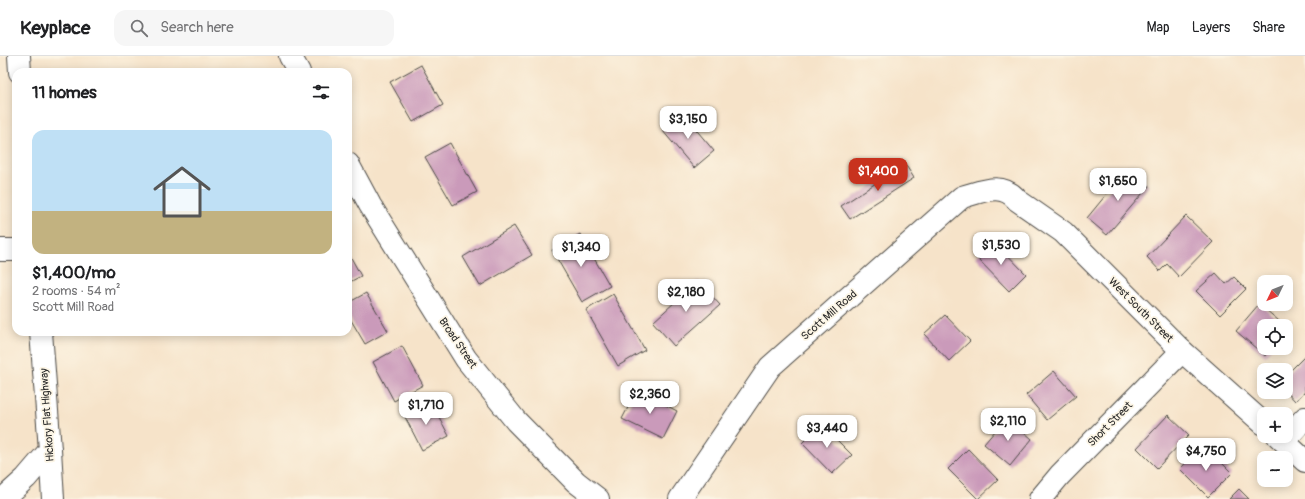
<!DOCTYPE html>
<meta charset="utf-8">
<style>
:root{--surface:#fff;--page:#f6f6f6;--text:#202124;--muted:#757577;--line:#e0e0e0;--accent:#c8321e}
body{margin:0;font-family:Pangolin,sans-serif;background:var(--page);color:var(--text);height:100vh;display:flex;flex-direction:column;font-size:15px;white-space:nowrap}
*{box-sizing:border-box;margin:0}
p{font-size:13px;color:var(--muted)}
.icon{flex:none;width:22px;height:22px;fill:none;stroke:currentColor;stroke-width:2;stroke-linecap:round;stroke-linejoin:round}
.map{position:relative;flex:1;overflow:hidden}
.sheet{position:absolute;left:12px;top:12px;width:340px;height:268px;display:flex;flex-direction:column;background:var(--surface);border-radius:12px;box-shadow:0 2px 10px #0003}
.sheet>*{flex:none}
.needle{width:26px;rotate:227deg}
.buttons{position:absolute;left:1257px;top:219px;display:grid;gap:8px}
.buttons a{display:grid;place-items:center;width:36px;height:36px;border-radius:8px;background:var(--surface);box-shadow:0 2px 10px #0003;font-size:20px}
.price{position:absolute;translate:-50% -34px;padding:0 9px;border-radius:8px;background:#fff;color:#222;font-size:13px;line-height:26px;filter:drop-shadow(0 1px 2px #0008)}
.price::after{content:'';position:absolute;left:50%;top:24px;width:12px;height:9px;margin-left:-6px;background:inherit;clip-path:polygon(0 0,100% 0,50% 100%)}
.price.selected{background:var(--accent);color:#fff}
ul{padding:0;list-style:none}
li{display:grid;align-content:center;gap:8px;height:212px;padding:0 20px}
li+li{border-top:1px solid var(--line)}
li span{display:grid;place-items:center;height:124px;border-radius:12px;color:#555}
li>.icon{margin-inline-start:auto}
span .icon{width:72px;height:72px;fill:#fffc;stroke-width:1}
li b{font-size:17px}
h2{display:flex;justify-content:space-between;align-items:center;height:48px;padding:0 20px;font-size:17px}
header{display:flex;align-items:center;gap:24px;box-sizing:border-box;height:56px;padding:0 20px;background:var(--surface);border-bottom:1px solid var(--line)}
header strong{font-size:19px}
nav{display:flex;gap:22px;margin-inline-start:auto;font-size:14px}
.search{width:280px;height:36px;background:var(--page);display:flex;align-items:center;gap:10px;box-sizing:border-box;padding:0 14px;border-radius:12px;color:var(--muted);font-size:15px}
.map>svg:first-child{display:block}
</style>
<header>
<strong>Keyplace</strong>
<div class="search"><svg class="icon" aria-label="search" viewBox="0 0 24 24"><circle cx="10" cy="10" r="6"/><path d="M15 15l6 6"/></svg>Search here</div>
<nav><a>Map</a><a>Layers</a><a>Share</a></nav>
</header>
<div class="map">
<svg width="1305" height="443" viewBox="0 0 1305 443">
<rect width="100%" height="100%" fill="#fcf5e5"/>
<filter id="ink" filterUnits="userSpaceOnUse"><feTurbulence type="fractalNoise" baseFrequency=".025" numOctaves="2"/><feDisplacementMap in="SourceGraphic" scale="8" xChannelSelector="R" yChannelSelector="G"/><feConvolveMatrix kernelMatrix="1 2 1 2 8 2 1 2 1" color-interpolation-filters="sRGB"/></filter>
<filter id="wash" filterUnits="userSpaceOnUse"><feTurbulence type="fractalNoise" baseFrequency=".012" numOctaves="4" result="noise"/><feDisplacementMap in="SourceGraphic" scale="16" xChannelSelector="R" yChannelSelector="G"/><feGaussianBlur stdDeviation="0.9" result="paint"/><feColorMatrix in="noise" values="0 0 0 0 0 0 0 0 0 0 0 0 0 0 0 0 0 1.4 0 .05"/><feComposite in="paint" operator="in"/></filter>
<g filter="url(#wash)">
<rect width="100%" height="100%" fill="#f6e3c9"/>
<g id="blocks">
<g fill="#ca9aba">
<path d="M421,9L443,49L413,66L390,26Z"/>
<path d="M682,57L714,95L694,112L662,74Z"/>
<path d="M450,87L477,136L453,149L425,101Z"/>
<path d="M905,108L914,122L850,163L841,150Z"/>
<path d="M1128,112L1149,130L1107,179L1087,162Z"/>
<path d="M1186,160L1213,186L1179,221L1167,208L1160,215L1147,201Z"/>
<path d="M514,170L532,199L480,230L463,201Z"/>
<path d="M580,178L610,230L582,246L552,194Z"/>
<path d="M993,184L1026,218L1009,235L976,201Z"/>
<path d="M348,196L361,220L348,227Z"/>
<path d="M1216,217L1226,228L1234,221L1246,233L1220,259L1196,235Z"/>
<path d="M698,225L720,249L674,290L653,266Z"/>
<path d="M366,237L388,275L365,288L348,259V247Z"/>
<path d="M613,238L645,294L618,310L586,254Z"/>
<path d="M1259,248L1285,270H1264V292H1272L1265,300L1236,275Z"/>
<path d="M945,259L970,285L949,305L924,278Z"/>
<path d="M402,290L423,329L394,345L373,306Z"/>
<path d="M1305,300V336L1295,345L1286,335V319Z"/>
<path d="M1054,315L1076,340L1047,364L1026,339Z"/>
<path d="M637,334L677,355L663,383L622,363Z"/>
<path d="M431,346L449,380L422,394L404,359Z"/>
<path d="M1168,359L1189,379L1157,412L1137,392Z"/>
<path d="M1007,361L1032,383L1010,410L984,388Z"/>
<path d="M821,368L852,399L832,418L802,387Z"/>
<path d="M1201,391L1216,406L1219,404L1232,417L1208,441L1180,413Z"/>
<path d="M968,393L998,424L978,443L948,413Z"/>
<path d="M1239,433L1249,443H1229Z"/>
</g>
</g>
</g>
<g filter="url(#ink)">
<use href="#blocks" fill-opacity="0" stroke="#494743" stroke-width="1"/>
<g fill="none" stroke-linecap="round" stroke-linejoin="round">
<g stroke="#494743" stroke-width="24">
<g id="minor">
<path d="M290,0L299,16"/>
<path d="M348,108L370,149L466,303L516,365L576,426L598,443"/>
<path d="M1278,380L1305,405"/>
<path d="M1284,385L1305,362"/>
<path d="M50,394L53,443"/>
<path d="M680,443L770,311L962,141C981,136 1002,125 1017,144L1063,176L1182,295L1264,368"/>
<path d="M1040,443L1060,419L1182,295"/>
</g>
</g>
<g stroke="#494743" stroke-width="24">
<g id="major">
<path d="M19,0L20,16"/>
<path d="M41,276L50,394"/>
</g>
</g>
<g stroke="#494743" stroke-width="24">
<g id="highway">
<path d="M0,194H16"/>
<path d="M3,443L26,422L50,394"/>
</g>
</g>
<use href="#minor" stroke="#fff" stroke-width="22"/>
<use href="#major" stroke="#fff" stroke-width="22"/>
<use href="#highway" stroke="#fff" stroke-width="22"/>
</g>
</g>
<g text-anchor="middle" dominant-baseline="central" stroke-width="3.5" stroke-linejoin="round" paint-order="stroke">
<g font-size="11" fill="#2b2b2b" stroke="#fcf5e5">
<text transform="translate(1141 254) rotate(45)">West South Street</text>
<text transform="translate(829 259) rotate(-41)">Scott Mill Road</text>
<text transform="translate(458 287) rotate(56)">Broad Street</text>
<text transform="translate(47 359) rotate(-94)">Hickory Flat Highway</text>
<text transform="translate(1110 368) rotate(-45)">Short Street</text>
</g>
</g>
</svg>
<div class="buttons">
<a><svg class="needle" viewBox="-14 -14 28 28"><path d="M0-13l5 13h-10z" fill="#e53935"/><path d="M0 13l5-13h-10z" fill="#757577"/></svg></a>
<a><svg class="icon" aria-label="locate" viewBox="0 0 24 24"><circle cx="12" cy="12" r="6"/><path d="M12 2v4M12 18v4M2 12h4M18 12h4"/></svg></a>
<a><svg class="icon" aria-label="layers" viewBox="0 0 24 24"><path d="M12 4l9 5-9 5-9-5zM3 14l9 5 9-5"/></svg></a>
<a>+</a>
<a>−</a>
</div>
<b class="price" style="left:688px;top:84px">$3,150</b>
<b class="price selected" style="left:878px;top:136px">$1,400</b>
<b class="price" style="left:1118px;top:146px">$1,650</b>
<b class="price" style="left:1001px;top:210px">$1,530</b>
<b class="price" style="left:581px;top:212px">$1,340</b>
<b class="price" style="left:686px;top:257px">$2,180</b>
<b class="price" style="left:650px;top:359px">$2,360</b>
<b class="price" style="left:426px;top:370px">$1,710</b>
<b class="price" style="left:1008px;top:386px">$2,110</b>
<b class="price" style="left:827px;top:393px">$3,440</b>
<b class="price" style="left:1206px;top:416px">$4,750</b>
<section class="sheet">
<h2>11 homes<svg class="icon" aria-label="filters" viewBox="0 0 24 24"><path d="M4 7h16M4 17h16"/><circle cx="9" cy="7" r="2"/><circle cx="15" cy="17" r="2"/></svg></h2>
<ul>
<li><span style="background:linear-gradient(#bfe0f5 65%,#c2b280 0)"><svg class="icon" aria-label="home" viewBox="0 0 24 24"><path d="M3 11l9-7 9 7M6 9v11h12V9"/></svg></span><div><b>$1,400/mo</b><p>2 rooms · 54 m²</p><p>Scott Mill Road</p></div></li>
</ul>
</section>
</div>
